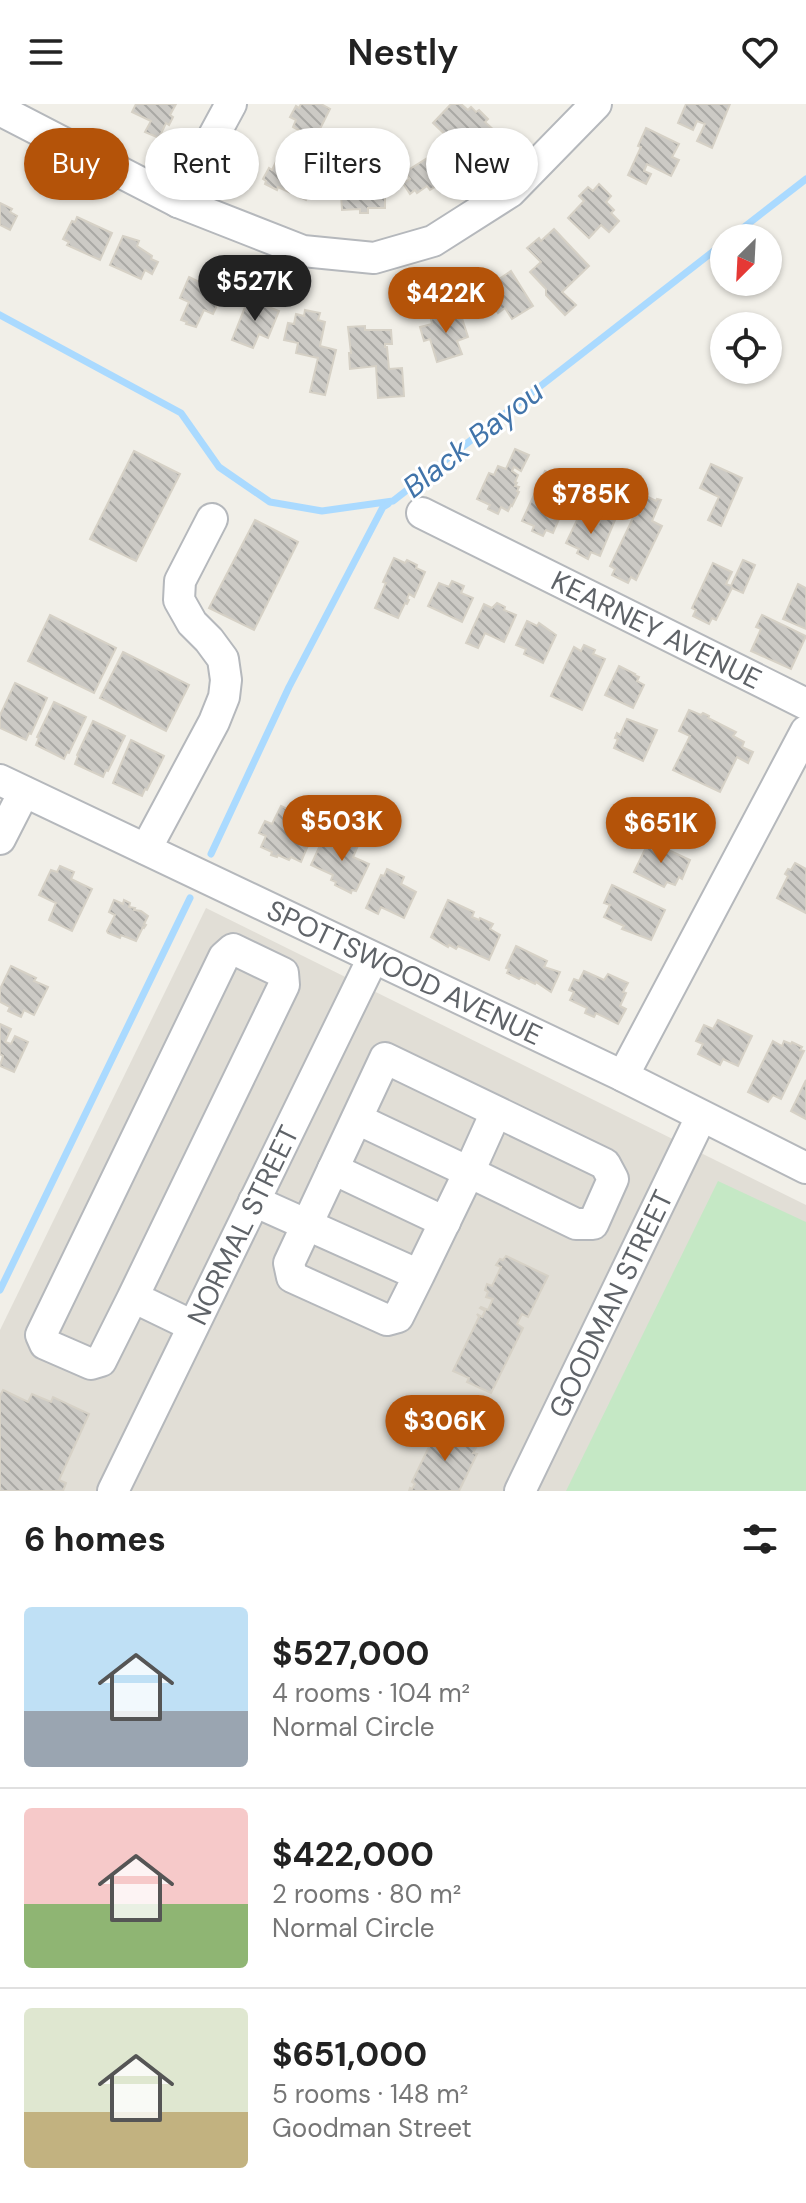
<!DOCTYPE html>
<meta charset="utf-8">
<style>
:root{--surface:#fff;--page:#f2f2f2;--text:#222;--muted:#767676;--line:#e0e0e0;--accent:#b45309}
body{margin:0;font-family:"DM Sans",sans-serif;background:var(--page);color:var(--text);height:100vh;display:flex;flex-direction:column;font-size:30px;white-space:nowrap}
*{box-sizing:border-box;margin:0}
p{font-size:26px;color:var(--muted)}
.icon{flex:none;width:44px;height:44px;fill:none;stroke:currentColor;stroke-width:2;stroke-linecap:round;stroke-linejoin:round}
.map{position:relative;height:1387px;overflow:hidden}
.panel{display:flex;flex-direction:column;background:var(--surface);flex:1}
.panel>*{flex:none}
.top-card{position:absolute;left:24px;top:24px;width:758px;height:72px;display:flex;gap:16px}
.needle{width:52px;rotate:204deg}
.buttons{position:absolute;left:710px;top:120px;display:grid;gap:16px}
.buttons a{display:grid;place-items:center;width:72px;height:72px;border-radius:50%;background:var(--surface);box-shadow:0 2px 6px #0004;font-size:40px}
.price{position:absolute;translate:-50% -68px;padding:0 18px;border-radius:28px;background:var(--accent);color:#fff;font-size:26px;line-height:52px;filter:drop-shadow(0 2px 4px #0008)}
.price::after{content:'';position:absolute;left:50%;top:48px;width:24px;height:18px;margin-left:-12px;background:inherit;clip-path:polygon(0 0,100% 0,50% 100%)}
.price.selected{background:#222;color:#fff}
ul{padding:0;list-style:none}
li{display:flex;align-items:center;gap:24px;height:200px;padding:0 24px}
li+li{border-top:2px solid var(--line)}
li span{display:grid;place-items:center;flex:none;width:224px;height:160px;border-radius:8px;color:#555}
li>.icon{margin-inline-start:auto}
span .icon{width:96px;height:96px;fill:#fffc;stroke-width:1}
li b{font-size:34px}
h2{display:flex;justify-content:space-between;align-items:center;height:96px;padding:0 24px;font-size:34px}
.chip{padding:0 28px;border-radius:36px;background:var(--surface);box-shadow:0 2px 6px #0004;font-size:28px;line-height:72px}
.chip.selected{background:var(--accent);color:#fff}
header{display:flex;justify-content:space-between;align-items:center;height:104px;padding:0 24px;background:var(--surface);font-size:36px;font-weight:600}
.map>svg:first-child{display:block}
</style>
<header><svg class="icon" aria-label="menu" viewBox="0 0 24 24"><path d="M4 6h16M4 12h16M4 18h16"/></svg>Nestly<svg class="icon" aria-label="heart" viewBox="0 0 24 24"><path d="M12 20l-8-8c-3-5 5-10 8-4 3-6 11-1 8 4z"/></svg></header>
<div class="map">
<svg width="806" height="1387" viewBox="0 0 806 1387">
<defs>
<pattern id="building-back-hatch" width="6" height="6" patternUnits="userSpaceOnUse" patternTransform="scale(2)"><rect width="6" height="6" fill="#cccac5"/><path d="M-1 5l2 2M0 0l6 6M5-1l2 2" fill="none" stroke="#a9a8a4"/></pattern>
</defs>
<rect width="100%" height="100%" fill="#f1efe8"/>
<path fill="#e1ded6" d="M206,804L806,1101V1387H0V1226Z"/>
<path fill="#c5e8c5" d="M718,1077L806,1118V1387H566Z"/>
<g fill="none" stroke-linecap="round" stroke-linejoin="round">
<g stroke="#aadaff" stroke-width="7">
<path d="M730,134L806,75"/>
<path d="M0,211L181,309L219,363L270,398L322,407L393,397L724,139"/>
<path d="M211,750L289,583L383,403L388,400"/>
<path d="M0,1186L190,794"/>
</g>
</g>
<g fill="url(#building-back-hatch)" stroke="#d6d1c6" stroke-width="2">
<path d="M136,0H176L170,11L173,13L169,21L166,19L159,34L145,28L151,17L132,8Z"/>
<path d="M301,0H321L330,5L315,35L293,23L296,16L290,13L296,2L299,4Z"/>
<path d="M451,0H461L468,6L471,3L476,8L479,6L488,15L485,18L495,27L474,50L470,46L464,52L455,43L460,38L456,35L453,38L433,19Z"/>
<path d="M686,0H730L712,44L697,37L705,20L697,17L693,26L678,19Z"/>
<path d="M646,24L679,40L672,53L679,56L671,72L647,60L644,67L651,70L646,80L628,71L641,43L638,42Z"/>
<path d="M284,41L305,51L301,60L319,68L306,96L278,83L277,86L265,80L266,77L263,75L269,64L272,66Z"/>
<path d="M434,50L449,74L430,86L427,82L417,89L415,86L410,90L403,79L410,75L405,68Z"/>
<path d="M381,68V89H385V104H368V109H360V105L342,106L341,91H351L350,69Z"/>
<path d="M599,80L611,92L606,98L614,106L611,109L619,117L609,128L601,121L589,134L568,114L584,97L579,92L588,83L593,87Z"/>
<path d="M0,99L12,105L10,108L17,112L10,126L0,121Z"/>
<path d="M77,113L112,129L100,156L67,141L69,138L63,135L72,117L75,118Z"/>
<path d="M554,125L589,162L562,188L576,201L565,211L546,191V185L530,168L541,158L527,144L539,134L541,137Z"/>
<path d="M123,132L139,137L137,142L152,152L151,155L158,158L152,170L145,166L141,175L110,161Z"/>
<path d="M511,167L533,202L512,215L505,204L498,209L484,188L491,184L487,178L497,172L499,175Z"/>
<path d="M189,173L203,180L206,174L226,182L213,210L204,206L196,223L186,220L187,218L181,216L189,198L180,194Z"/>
<path d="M257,194L267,199L266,202L279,207L268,234L259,230L253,244L232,236L247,198L254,201Z"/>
<path d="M459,205L468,233L457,237L462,250L437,258L430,235L424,237L420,223L432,220L431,215Z"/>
<path d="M305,206L320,209L318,216L325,218L320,242L336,246L325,291L310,288L318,254L296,249L298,239L284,236L288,219L294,220L296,210L304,212Z"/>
<path d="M365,222V226H391L392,240H385V243H387L389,265L402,264L404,292L378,294L376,262L350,265L349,249H351L348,223Z"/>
<path d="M515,345L529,351L521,367L514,363L512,367L518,371L515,378L517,379L515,382L519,383L517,387L519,388L512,402L511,401L508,407L501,403L498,410L488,405L490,401L477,395L489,369L494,371L498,362L506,365Z"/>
<path d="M134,347L180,370L136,457L90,435Z"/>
<path d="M711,360L742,374L721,422L708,416L719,393L700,384Z"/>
<path d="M545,367L557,373L560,367L565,370L563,375L574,380L553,429L546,426L543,432L532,427L534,422L522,417Z"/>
<path d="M644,391L656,397L657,395L661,396L652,417L662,422L636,476L631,473L628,479L612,471L615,465L610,462Z"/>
<path d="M603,410L615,416L600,452L591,448L588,455L577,449L579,445L566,439L578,414L598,421Z"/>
<path d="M255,416L298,438L254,526L209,504Z"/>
<path d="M394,454L405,459L407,456L417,461L416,464L425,468L414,493L409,490L407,495L409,496L407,500L405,499L398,514L375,504L386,479L383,478Z"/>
<path d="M743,456L755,461L743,489L732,484L716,516L712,514L709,520L693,512L696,506L692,504L713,459L732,468L726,480L731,482Z"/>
<path d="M452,477L464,482L461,489L473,494L462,518L428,502L439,479L449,483Z"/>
<path d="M798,480L806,484V525L783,515Z"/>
<path d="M497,499L505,503L504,506L516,511L504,538L485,529L478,544L466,539L484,500L492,504Z"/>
<path d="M50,511L116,544L94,589L28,557Z"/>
<path d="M762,511L806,532L791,565L751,547L761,525L756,523Z"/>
<path d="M527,517L537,522L539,519L556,531L543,559L524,550L526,545L516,541Z"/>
<path d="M584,541L595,546L593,550L605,555L582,606L551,592L574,543L581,547Z"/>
<path d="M123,548L189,581L166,627L100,594Z"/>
<path d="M619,562L635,570L634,571L639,573L637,577L644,581L633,604L605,591Z"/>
<path d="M15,579L47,594L31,630L29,629L26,636L0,624V611Z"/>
<path d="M54,598L86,613L69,649L67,648L64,655L36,641L39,634L37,633Z"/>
<path d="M689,606L701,611L703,609L709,612L708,614L736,628L733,632L744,638L742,643L753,648L748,659L737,653L720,688L673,666L690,632L679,627Z"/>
<path d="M627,615L657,626L643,657L614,644L618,635L615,634L617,629L620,631Z"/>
<path d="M93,617L125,632L108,667L106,666L103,673L75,660L78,652L77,651Z"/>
<path d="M131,636L164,652L147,686L145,685L142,692L113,679Z"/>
<path d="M679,699L685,703L686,700L714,713L704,730L699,727L695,736L667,723Z"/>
<path d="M281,702L295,709L296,707L301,709L299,711L302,712L294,727L309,733L306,738L309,739L301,758L291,753L289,756L278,751L277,753L271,751L272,748L261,743L266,732L259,729L265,717L272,720Z"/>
<path d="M341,728L360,737L353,753L369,760L356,787L352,786L351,789L335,781L336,778L331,776L333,771L311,761L321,739L333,745Z"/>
<path d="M649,737L690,756L682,775L679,773L675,781L667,778L664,783L634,768Z"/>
<path d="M795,759L806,765V809L777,794L788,772L785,770L788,765L791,766Z"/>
<path d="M60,762L74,768L71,775L92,785L72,827L49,816L56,799L39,791L51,766L57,768Z"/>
<path d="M387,765L404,773L401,780L416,788L404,814L381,803L378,810L366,804L381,771L384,772Z"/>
<path d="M612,781L665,806L651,836L622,825L624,822L604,813L610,801L604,799Z"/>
<path d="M114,796L123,800L124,796L130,799L129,803L135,804L134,806L141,807L148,812L144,820L146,821L144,824L143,823L136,837L121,831L120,834L108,829L107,827L115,811L109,808Z"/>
<path d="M448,796L474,808L472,813L479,816L480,814L493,820L490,825L500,831L489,856L458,842L456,845L449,841L448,843L431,833Z"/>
<path d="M516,842L547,857L544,863L560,868L551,888L536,878L535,880L521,873L519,875L507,869L509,865L506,864Z"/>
<path d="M11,862L36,874L34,877L48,883L34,911L24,906L21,913L8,907L10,903L0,898V885Z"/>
<path d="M584,867L604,876L608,870L628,879L623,888L626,889L620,902L626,905L618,920L596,909L594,913L585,909L587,904L570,896L574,888L569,886L574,875L579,877Z"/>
<path d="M718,916L752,932L738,962L723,955L720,961L698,950L703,940L696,937L704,921L713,925Z"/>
<path d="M0,920L11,925L5,938L11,940L15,932L28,938L14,968L0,962L3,952L0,950Z"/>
<path d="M773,937L782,942L784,937L791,940L792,938L802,943L800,946L804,947L781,995L773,991L768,998L748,988Z"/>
<path d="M806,976V1015L791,1007Z"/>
<path d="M506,1152L548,1172L528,1213L522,1210L517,1220L523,1224L491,1289L467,1278L469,1274L453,1267L479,1213L477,1210L482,1213L485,1207L480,1204L481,1203L488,1206L493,1195L486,1193L488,1188L485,1186L487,1180L492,1182L501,1163L496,1161L500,1155L503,1156Z"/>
<path d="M3,1286L28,1298L32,1290L51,1298L53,1293L89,1310L59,1376L66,1379L63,1387H0V1292Z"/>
<path d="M440,1320L464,1331L462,1335L477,1342L473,1349L477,1350L459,1387H409L410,1384L412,1385L415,1380L412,1378Z"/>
</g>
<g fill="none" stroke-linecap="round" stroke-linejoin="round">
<g stroke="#b5b8bc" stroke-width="34">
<g id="minor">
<path d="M0,6L178,98L303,147L374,154L433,137L510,88L596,0"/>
<path d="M178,98L231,0"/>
<path id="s1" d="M422,409L806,600"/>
<path id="s2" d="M0,676L623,972L806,1064"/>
<path d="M0,735L24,688"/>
<path d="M146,745L214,618L224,593L226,576L223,555L209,536L192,519L179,496L180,477L212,415"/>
<path d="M623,972L806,627"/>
<path d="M357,1015L469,1068L496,1008"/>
<path d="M333,1065L445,1118"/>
<path d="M254,1097L419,1171L469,1068L576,1120H593L613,1075L605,1060L385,954L289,1159L292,1173L387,1216L398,1213L419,1171"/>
<path d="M133,1193L284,881L283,869L233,845L224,853L41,1231L45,1240L91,1260L101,1257L133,1193L193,1222"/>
<path id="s3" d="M113,1387L373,854"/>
<path id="s4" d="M520,1387L701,1013"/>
</g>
</g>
<use href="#minor" stroke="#fff" stroke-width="30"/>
</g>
<g text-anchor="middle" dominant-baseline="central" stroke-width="6" stroke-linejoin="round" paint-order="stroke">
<g font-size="28" fill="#5f6368" stroke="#fff">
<text stroke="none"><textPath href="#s1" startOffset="262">KEARNEY AVENUE</textPath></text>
<text stroke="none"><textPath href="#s2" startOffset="448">SPOTTSWOOD AVENUE</textPath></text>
<text stroke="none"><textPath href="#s3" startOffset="296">NORMAL STREET</textPath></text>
<text stroke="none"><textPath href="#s4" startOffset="208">GOODMAN STREET</textPath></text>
</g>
<g font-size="30" font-style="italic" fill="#4174aa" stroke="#fff">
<text transform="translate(473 335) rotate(-38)">Black Bayou</text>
</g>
</g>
</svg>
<div class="buttons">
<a><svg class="needle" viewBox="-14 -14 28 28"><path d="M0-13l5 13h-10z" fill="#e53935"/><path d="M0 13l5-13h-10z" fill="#767676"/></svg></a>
<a><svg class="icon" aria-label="locate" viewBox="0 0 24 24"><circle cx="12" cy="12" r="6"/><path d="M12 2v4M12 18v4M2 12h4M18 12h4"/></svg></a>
</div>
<b class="price selected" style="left:255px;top:219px">$527K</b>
<b class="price" style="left:446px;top:231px">$422K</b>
<b class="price" style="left:591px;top:432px">$785K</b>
<b class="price" style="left:342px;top:759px">$503K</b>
<b class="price" style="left:661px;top:761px">$651K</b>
<b class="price" style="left:445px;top:1359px">$306K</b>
<div class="top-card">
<a class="chip selected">Buy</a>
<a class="chip">Rent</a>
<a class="chip">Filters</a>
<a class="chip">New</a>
</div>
</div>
<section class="panel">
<h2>6 homes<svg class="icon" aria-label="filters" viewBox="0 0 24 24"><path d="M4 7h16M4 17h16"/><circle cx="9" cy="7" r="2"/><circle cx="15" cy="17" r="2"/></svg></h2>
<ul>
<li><span style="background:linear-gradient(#bfe0f5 65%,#9aa5b1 0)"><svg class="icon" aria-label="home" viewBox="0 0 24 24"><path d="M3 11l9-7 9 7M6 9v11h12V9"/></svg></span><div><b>$527,000</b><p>4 rooms · 104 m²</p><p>Normal Circle</p></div></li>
<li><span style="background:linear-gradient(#f6c9c9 60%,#8fb573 0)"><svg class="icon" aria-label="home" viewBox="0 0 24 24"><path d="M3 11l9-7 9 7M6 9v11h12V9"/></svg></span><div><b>$422,000</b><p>2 rooms · 80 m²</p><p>Normal Circle</p></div></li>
<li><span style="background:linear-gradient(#dfe7d0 65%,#c2b280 0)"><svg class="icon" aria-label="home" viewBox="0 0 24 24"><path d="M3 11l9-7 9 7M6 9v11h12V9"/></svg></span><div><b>$651,000</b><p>5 rooms · 148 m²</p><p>Goodman Street</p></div></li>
</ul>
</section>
